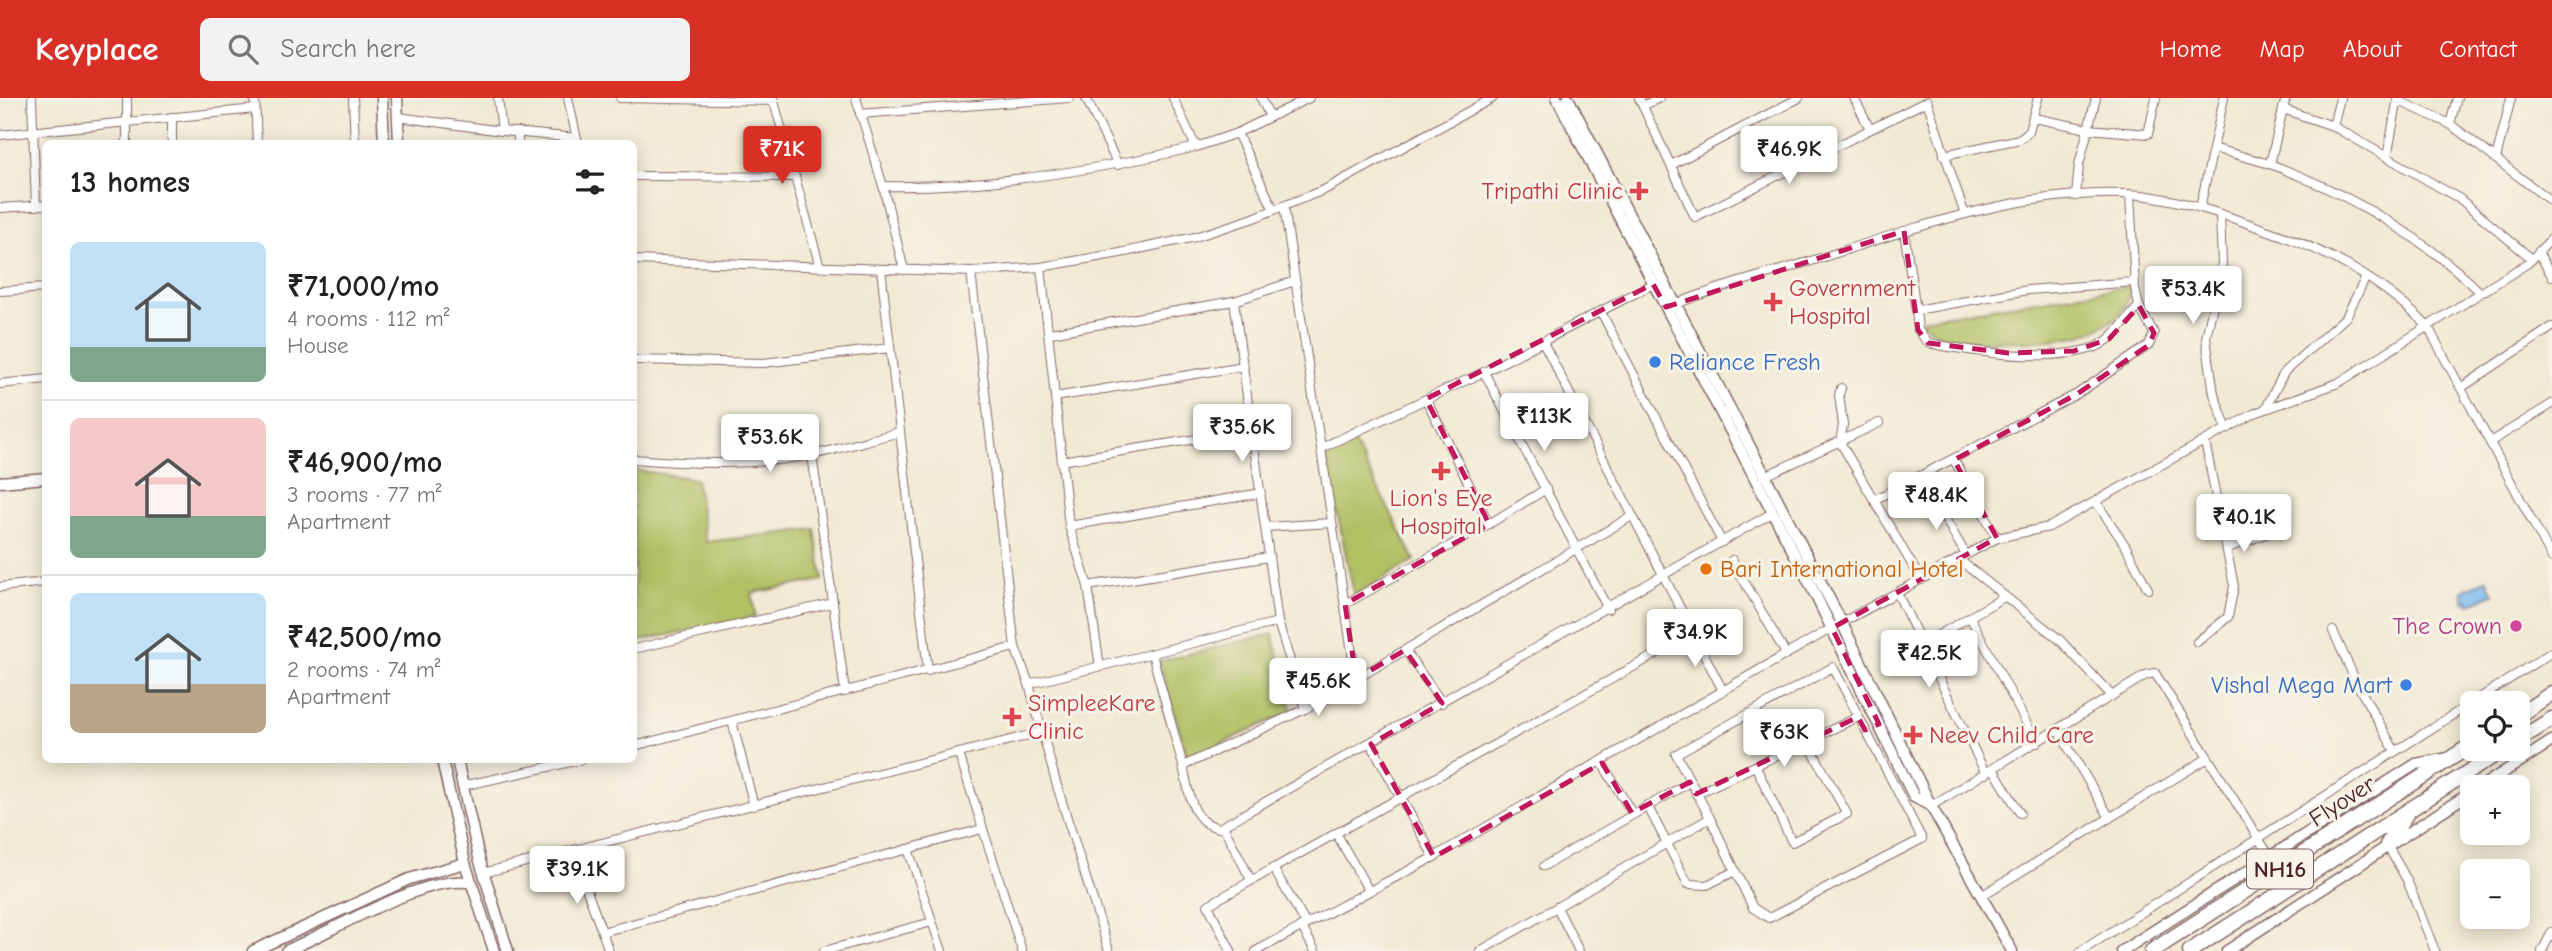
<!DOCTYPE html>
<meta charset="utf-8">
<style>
:root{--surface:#fff;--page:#f2f2f2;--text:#222;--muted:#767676;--line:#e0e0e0;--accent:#d93025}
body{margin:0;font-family:"Comic Neue",sans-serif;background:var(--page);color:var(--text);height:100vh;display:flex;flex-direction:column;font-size:26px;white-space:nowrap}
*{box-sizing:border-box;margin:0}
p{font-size:23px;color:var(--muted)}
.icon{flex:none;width:38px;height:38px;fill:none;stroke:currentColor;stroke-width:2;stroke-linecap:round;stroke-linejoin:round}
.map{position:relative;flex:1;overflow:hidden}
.side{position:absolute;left:42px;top:42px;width:595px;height:623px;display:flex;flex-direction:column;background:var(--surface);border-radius:10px;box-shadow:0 4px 18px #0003}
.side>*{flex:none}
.buttons{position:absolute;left:2460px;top:593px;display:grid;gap:14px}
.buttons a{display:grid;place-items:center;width:70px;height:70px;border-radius:10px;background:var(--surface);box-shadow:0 4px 18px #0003;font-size:35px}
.price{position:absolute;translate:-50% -60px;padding:0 16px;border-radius:7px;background:#fff;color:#222;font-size:23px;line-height:46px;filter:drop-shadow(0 2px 4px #0008)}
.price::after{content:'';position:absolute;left:50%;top:42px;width:21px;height:16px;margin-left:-10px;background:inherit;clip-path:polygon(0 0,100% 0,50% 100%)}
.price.current{background:var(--accent);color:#fff}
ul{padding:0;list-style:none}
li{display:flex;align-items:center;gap:21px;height:175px;padding:0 28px}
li+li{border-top:2px solid var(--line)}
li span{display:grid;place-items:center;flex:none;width:196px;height:140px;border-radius:10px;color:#555}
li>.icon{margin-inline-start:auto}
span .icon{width:84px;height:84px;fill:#fffc;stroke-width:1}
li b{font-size:30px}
h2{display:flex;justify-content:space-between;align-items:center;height:84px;padding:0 28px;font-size:30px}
header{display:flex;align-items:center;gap:42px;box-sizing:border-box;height:98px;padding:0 35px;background:var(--accent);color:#fff}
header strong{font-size:33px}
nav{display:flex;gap:38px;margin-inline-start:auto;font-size:24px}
.search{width:490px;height:63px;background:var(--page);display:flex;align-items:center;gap:18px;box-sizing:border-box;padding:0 24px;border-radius:10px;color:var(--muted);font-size:26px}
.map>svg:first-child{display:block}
</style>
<header>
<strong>Keyplace</strong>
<div class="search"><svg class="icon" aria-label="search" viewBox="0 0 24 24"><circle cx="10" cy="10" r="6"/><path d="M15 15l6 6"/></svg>Search here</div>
<nav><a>Home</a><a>Map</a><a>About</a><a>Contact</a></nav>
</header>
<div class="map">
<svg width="2552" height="853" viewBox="0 0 2552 853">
<rect width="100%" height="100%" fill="#f7f3e8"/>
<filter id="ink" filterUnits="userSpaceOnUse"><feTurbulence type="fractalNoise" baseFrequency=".0143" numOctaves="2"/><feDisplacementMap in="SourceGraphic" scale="14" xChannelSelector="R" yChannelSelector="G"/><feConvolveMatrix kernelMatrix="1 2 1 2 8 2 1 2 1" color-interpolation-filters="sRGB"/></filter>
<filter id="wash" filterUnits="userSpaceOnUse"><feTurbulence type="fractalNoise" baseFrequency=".00686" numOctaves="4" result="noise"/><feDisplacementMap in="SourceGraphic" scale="28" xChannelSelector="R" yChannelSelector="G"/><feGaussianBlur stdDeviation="1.57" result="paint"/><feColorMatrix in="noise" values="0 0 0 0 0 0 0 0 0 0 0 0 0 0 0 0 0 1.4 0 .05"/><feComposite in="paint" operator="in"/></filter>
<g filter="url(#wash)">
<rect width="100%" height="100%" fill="#f1e9d3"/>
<g fill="#b1c063" stroke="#7e7047" stroke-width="2">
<path d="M2131,188C2126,245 2041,244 1999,243C1982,243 1961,245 1945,239C1936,236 1930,231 1922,225L1923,221Z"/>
<path d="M1353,343L1415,462L1354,497L1326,358L1331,351Z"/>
<path d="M634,372L696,381L706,444L815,431L823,482L752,495L755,519L634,544Z"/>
<path d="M1273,536L1292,613L1188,661L1159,563Z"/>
</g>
<path fill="#79baee" stroke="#626c8c" stroke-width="2" d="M2487,481L2494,496L2469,506L2468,502L2464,504L2462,493Z"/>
</g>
<g filter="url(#ink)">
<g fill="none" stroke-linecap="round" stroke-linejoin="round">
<g stroke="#846666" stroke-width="10">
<g id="street">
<path d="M32,0L36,108"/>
<path d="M255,0L257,46"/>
<path d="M353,0L355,46"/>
<path d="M568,0L578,46"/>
<path d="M620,0L774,3"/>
<path d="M773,0L820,169"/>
<path d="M856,0L883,88"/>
<path d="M1086,0L1118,67"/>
<path d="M1173,0L1196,49L1237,35"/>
<path d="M1261,0L1270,19"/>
<path d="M1639,0L1695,119L1927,3L1964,114"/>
<path d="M1854,0L1870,31"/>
<path d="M2340,0L2333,28L2460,101L2532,161"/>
<path d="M2397,2L2450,26L2552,104"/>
<path d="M1643,8L1659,0"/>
<path d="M2283,11L2286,0"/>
<path d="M860,16L1069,0"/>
<path d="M172,19V46"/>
<path d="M398,19L502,33L498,0"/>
<path d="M2034,20L2088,31L2148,36L2156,0"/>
<path d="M2450,26L2457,0"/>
<path d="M502,33L577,40"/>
<path d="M518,34V46"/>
<path d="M0,37L255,11"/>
<path d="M127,46V0"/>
<path d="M2213,50L2270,66L2283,11L2333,28"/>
<path d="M1944,57L2020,41L2029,33L2038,0"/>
<path d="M2387,59L2398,0"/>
<path d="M2496,61L2511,0"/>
<path d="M2270,66C2349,96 2421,136 2481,195"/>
<path d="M1671,67L1799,0"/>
<path d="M634,78L795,79"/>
<path d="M2076,98L2079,67L2096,0"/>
<path d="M1284,108L1356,581"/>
<path d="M0,110L46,107"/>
<path d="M2200,110L2224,0"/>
<path d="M1274,112L1237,35L1309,0"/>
<path d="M2220,117L2222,165L2206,240L2214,296L2227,331"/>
<path d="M1904,133L1916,212L2028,192L2135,184"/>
<path d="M2538,154L2552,178"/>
<path d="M634,162L971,174L1041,169L1120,155L1195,139L1251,121L1326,91L1493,0"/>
<path d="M1041,169L1069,428L1088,488L1100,569"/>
<path d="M881,171L928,573"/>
<path d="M904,172L883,88C988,90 1093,73 1196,49"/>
<path d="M971,174L1015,549L1029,586"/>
<path d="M0,193L46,190"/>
<path d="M1234,203L1278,524"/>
<path d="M1672,208C1720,187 1774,175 1824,159C1923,127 2022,92 2128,96C2172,98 2225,117 2266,132C2326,152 2384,183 2428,229L2552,460"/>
<path d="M1916,212L1918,232L1928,245C1974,254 2050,265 2096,249C2113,242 2126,222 2139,208"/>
<path d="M1601,214L1722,444"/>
<path d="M1050,235L1234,203L1295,183"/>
<path d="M1543,244L1723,593"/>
<path d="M634,262L763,265L890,250"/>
<path d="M1484,274L1608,511"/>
<path d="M0,286L46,281"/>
<path d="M1841,290L1839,297L1843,327L1840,344L1921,482"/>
<path d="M2461,290L2552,229"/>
<path d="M1055,299L1244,268"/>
<path d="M1426,301L1489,426L1546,391"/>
<path d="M2265,311L2285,273L2346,219L2366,179"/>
<path d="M2490,344L2552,306"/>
<path d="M1321,350L1484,274L1653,186"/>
<path d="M812,357L833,505"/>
<path d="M634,361C693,366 753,368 811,357C841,351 871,341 900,334"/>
<path d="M1954,362L1997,440"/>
<path d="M1061,363L1252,332"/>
<path d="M1765,378L1879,325"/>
<path d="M1931,396L1966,457"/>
<path d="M1874,402L2077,296L2149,247L2154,235L2139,208L2135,190L2130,96"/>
<path d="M2096,404L2125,447L2148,491"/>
<path d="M1069,428L1261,395"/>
<path d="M1265,429L1332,425"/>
<path d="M2228,450L2279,431"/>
<path d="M1958,461L2060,542L2112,598"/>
<path d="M1732,462L1786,556"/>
<path d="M1088,488L1269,459"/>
<path d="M0,489L46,484"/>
<path d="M1897,495L1986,676"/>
<path d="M1345,506L1489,426"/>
<path d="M1970,519L2037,645"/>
<path d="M2333,533L2358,588L2395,653"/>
<path d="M2197,544L2228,519L2234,488L2205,344"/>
<path d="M1923,546L2004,499"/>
<path d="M634,551L833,505L845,594"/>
<path d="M1405,552L1442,605"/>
<path d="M1152,556L1183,668L1305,611"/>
<path d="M732,623L754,708"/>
<path d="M2058,632L2110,720"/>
<path d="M1371,646L1434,759"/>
<path d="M634,648L1015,549"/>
<path d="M959,656L1022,853"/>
<path d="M1602,665L1632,715"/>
<path d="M1183,668C1190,697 1190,727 1224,731"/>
<path d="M1756,669L1792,744L1847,716L1807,643"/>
<path d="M1994,672L2020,715"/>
<path d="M462,688L580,662"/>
<path d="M1696,696L1858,619"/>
<path d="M1647,707L1688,786L1707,787L1735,773"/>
<path d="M1931,708L2146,577L2155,575L2270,759"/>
<path d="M1336,735L1369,793"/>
<path d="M2387,747L2407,782L2435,853"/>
<path d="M908,751L942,853"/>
<path d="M573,754L609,853"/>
<path d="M1544,768L1690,684"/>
<path d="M1273,770L1306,826"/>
<path d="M483,775L1042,634"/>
<path d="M1251,782L1223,728L1772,415"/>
<path d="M1981,798L2208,660"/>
<path d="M1557,809L1710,720L1753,810L1769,820L1922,741L1833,569L1676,656L1710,720"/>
<path d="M1302,829L1315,853"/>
<path d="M602,834L982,731"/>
<path d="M824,853L932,824"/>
<path d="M1109,853L1057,688L1029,586L1278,524L1305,611L1632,418"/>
<path d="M1231,853L1208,807L1692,536"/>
<path d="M1256,853L1434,759L1832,530L1997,440L2049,429L2255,315L2338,285L2528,165L2552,140"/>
<path d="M1480,853L1557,809L1579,853"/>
<path d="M2081,853L2552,554"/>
<path d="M2542,853L2552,834"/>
</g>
</g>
<g stroke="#846666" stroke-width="13">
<g id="secondary">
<path d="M382,0L384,46"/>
<path d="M397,0L399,46"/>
<path d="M1557,0L1809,484L1914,699L1931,708"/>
<path d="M1568,0L1842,525L1931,708L2012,853"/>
<path d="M0,384L46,380"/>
<path d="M442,662L465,765L494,853"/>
<path d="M457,662L479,760L508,853"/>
<path d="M2479,690L2552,643"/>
<path d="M253,853L409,781L465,765"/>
<path d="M286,853C329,835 429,774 472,785"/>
<path d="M2122,853L2416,666L2449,660"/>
<path d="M2227,853L2473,693"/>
</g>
</g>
<g stroke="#846666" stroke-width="17">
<g id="highway">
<path d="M2518,618L2552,595"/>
<path d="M2518,642L2552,621"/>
<path d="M2387,747L2408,713"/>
<path d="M2152,853L2473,646"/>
<path d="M2190,853L2504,651"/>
</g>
</g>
<use href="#street" stroke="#fff" stroke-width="8"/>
<use href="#secondary" stroke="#fff" stroke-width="10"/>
<use href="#highway" stroke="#fff" stroke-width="14"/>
</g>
</g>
<path fill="none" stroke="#c2185b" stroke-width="5" stroke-dasharray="14 9" stroke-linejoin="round" d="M1904,133L1918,232L1928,245L2008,255L2074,253L2109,241L2139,208L2154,235L2149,247L2077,296L1954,362L1997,440L1832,530L1879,626L1865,632L1858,619L1696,696L1690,684L1632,715L1602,665L1434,759L1371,646L1442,605L1405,552L1356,581L1345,506L1489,426L1426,301L1653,186L1666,209Z"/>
<g fill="#e0444e" stroke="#f7f3e8" stroke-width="2.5">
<path d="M1635.5 82.5h7v7h7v7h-7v7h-7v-7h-7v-7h7z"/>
<path d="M1769.5 193.5h7v7h7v7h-7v7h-7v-7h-7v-7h7z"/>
<path d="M1437.5 362.5h7v7h7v7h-7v7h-7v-7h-7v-7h7z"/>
<path d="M1008.5 608.5h7v7h7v7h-7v7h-7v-7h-7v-7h7z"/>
<path d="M1909.5 626.5h7v7h7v7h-7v7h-7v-7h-7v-7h7z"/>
</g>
<g fill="#3f7fe0" stroke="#f7f3e8" stroke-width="2.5">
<circle cx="1655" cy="264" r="7"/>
<circle cx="2406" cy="587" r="7"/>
</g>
<circle fill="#e8710a" stroke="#f7f3e8" stroke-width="2.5" cx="1706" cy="471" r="7"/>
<circle fill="#d1479c" stroke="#f7f3e8" stroke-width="2.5" cx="2516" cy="528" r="7"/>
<g text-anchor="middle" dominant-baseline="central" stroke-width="6" stroke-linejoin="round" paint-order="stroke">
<rect fill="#f7f3e8" stroke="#7e5f64" stroke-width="2" x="2247" y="751.5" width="66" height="39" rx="5"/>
<g font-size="23" font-weight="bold" fill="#4a1f2b">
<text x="2280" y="771">NH16</text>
</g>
<g font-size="24" fill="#be3a42" stroke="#f7f3e8" text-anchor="start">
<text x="1623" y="93" text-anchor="end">Tripathi Clinic</text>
<text x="1789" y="190">Government<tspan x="1789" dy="28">Hospital</tspan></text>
<text x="1441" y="400" text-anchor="middle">Lion's Eye<tspan x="1441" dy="28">Hospital</tspan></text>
<text x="1028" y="605">SimpleeKare<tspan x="1028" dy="28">Clinic</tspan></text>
<text x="1929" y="637">Neev Child Care</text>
</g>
<g font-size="24" fill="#366cbe" stroke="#f7f3e8" text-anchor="start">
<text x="1669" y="264">Reliance Fresh</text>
<text x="2392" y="587" text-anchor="end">Vishal Mega Mart</text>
</g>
<g font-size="24" fill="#c56008" stroke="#f7f3e8" text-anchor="start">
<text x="1720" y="471">Bari International Hotel</text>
</g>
<g font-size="24" fill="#b23c85" stroke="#f7f3e8" text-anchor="end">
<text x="2502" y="528">The Crown</text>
</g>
<g font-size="24" fill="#4a1f2b" stroke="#f7f3e8">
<text transform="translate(2342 703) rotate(-33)">Flyover</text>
</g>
</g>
</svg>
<div class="buttons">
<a><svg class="icon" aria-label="locate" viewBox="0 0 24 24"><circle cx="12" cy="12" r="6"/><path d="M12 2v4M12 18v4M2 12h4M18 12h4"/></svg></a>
<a>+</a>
<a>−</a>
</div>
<b class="price current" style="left:782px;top:88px">₹71K</b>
<b class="price" style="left:1789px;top:88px">₹46.9K</b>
<b class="price" style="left:2193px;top:228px">₹53.4K</b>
<b class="price" style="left:1544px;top:355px">₹113K</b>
<b class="price" style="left:1242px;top:366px">₹35.6K</b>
<b class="price" style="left:770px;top:376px">₹53.6K</b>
<b class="price" style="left:1936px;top:434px">₹48.4K</b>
<b class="price" style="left:2244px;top:456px">₹40.1K</b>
<b class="price" style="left:1695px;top:571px">₹34.9K</b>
<b class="price" style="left:1929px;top:592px">₹42.5K</b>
<b class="price" style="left:1318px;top:620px">₹45.6K</b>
<b class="price" style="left:1784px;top:671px">₹63K</b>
<b class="price" style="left:577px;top:808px">₹39.1K</b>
<section class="side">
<h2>13 homes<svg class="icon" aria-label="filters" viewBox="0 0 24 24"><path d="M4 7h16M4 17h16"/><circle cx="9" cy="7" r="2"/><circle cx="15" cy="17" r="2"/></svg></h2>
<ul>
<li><span style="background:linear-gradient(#bfe0f5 75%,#7fa58c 0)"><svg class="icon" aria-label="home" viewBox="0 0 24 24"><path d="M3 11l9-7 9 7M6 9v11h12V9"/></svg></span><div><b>₹71,000/mo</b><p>4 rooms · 112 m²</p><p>House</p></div></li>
<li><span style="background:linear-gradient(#f6c9c9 70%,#7fa58c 0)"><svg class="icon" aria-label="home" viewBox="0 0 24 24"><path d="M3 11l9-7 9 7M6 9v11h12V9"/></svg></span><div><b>₹46,900/mo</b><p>3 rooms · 77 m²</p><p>Apartment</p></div></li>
<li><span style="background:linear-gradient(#bfe0f5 65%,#b9a48a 0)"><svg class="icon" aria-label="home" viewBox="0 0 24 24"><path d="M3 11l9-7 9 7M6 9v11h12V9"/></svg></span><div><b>₹42,500/mo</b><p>2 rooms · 74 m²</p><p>Apartment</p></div></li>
</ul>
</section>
</div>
